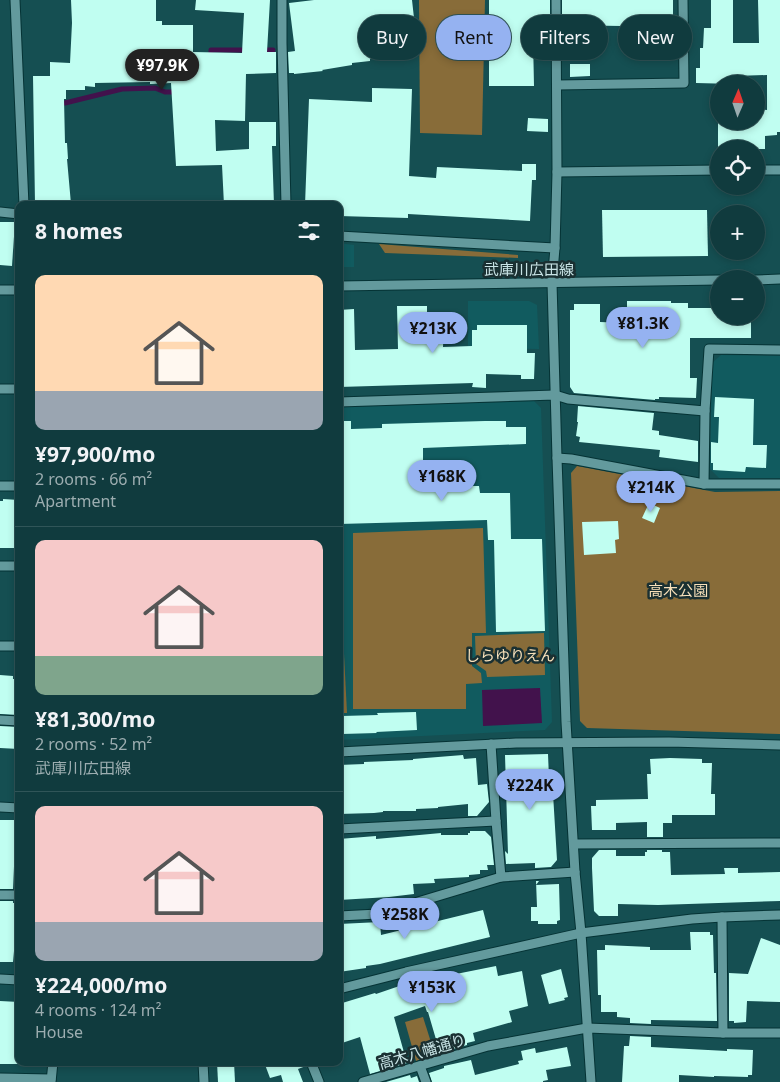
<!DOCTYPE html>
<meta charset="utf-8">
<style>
:root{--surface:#103b3e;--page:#194245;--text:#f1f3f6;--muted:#9cadb0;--line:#305558;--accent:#95b2f1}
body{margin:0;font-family:"Noto Sans","Noto Sans JP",sans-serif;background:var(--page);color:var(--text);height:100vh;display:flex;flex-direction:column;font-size:19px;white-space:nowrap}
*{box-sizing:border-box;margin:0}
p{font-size:16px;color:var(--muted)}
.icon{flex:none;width:28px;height:28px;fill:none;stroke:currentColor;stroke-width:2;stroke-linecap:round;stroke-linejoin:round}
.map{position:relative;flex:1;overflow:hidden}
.details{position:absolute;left:15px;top:201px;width:328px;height:865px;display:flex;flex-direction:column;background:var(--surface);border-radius:10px;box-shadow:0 2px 8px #0003,0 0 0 1px var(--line)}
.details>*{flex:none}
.hud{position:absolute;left:358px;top:15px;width:348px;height:45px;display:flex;gap:10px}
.needle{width:32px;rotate:2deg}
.controls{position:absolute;left:710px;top:75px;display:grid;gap:10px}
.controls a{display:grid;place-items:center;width:55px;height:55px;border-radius:50%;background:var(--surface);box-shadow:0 2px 8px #0003,0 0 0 1px var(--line);font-size:25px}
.price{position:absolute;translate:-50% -42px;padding:0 11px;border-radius:18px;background:var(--accent);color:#111;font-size:16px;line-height:32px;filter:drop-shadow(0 1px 2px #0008)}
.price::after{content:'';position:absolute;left:50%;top:30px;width:15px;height:11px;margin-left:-8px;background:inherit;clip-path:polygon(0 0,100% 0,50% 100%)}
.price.current{background:#222;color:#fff}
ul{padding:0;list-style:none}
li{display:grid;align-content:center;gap:10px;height:265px;padding:0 20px}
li+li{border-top:1px solid var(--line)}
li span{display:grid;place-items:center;height:155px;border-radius:10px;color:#555}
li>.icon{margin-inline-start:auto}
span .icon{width:90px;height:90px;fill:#fffc;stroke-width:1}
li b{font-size:21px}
h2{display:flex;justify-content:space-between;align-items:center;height:60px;padding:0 20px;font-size:21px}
.chip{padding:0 18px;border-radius:22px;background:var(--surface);box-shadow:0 2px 8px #0003,0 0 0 1px var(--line);font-size:18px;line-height:45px}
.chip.current{background:var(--accent);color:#111}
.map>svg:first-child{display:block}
</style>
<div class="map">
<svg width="780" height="1082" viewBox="0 0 780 1082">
<rect width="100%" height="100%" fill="#154f52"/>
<g fill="#115b5f">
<path d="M339,243L354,245V267H339Z"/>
<path d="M468,301H529L537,305L539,349L468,348Z"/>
<path d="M721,355L780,356V478H719L710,469L712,363Z"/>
<path d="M534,401L541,408L552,722L545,730L339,740V407Z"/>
</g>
<g fill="#886c39">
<path d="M419,0H485L482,135L420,133Z"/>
<path d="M379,244L518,255V258L385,253Z"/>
<path d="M577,466L715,492L780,491V734L587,728L580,721L571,473Z"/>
<path d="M483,528L486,633H472V666L481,673L482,683L466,684V709H353V533Z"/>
<path d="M544,633L545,675L487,677L486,671L476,664L475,636Z"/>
<path d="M344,654L347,713H339V656Z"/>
<path d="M423,1017L435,1055L416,1061L405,1022Z"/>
</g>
<path fill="#42124c" d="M540,688L542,723L483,726L482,690Z"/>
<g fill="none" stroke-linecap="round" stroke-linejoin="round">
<g stroke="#42124c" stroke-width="5">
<path d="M261,50H273"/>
<path d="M211,57V50H248"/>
<path d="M58,103H65L122,89L155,88L165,92H178"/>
</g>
</g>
<g fill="#c0fef1">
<path d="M71,0H156V21H162V25H193V52L242,53L244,13L195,10L196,0H270L267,52H276V73L246,74L245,121L215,120L216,151L249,149V122H276V146H272L274,205H224L222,165L176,166L171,83L150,84V82L95,83V87L85,86V90H66V99H64L65,143H67L68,159H67L71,204H35L33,76H50V62L70,63L72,23Z"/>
<path d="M314,0H412L415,27H414L417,54L370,59V61L352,63V65L322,70L323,71L294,74V73H289L288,52L295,51L289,3Z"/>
<path d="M489,0H550V29H543L544,38H533L534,86H489Z"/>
<path d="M562,0H673V23H638V25L621,26L562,25Z"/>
<path d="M711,0H733V43H759L758,0H780V132H777V135L765,136V149H718V121H756V109L767,110V75L735,76V84L696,83V68H700V48H703L704,28H711Z"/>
<path d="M570,64H590V76L570,77Z"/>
<path d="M372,88L412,89L409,176L436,178L437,167L522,171V164H536V180H532L530,221L408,214V218L339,216V205H305L309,99L372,102Z"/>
<path d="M528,118L548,119V132L527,131Z"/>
<path d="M602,210H707L708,256L603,257Z"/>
<path d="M0,222H15L12,266L0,265Z"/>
<path d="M627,301H671V303H688V308H714V314H719V316H751V338H690V378H697L696,398L659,397V399H655V400L574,393L570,387V310H574V304H600V322L627,323Z"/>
<path d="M397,306H427V324H444L443,347L472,346V330H477V325H527V353H535L534,379H521V375L486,374V388L472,387L473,383L339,387V310L354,309L355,350L398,349Z"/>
<path d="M715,397L754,399L753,445H767L766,468L746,467L745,472L713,470V463H711V442L718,443L719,417H714Z"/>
<path d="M578,406L654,413L652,430L659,431V435L698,441V462L659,457L660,450L579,442L580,437L576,436L578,422H577Z"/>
<path d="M339,421H351V429L382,428V424L485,421H506V427H526V444L423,448V478L447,477V486H479L480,493H510L511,539H542L545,631L496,632L494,540H488L487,520L339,524Z"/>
<path d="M3,499L19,500V548H0V501H3Z"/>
<path d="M649,503L660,508L654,523L642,518Z"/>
<path d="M618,521L619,539L615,540L616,553L584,555L582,522Z"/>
<path d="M0,675L13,676V679H19V715L0,714Z"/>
<path d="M416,712L417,730L376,732L377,733L342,734V716L378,715L377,713Z"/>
<path d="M0,726L19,727V749L0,748Z"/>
<path d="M548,754L549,778L552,777L557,860L551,867L535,868V863L506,864L505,851L508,854L505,755Z"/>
<path d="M463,755L464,759L476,758L478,785L487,784L489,802L477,816H468V804L438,807V808L416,809V811H383V812L374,813L339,814V765L364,764V762L413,760V759Z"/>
<path d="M670,758L702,759V763H712L711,794H715V815H672V823H663V837H647V822L616,823V830H592L591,806H596V800L648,799L647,774H651L650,759Z"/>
<path d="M0,820H19V844H15L13,889H0Z"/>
<path d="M470,831H485L491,837L494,865H487L488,870H480V874L469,875V877L434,879L435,883L413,884L414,894L389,897L339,900V839L376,836V839L441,833V835H468V833H470Z"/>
<path d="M599,850H616V856H645V852H647V850H662V852H670L671,875L725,874L724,868H738V873L780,872V901L658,905L618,904V916H599L594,911L592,868V858Z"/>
<path d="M536,881H539L536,885L559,884L560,920L557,921V924H538V921H531V907H537Z"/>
<path d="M0,901H13V903H19L18,951H14L13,962H0Z"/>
<path d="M483,910L490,937L380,964L366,966V968L339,972V924L380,922L381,935Z"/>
<path d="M690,932H710V935H713L714,973H716L717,1021L651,1020V1024L630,1023V1018L617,1017V1012H601V995H598L597,950H605V945L650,947V950H691Z"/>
<path d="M761,938L780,945V1002L747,1001L746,1022L734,1023V1021H729V973L748,974Z"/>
<path d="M496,966L498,976L522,971L528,1006L509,1011L512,1022L473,1033L475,1041L467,1043V1045L440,1053L428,1012H427L425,1006L394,1017L407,1063L370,1074L360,1037L339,1044V1004L375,993L376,994L414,981L416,986L456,974Z"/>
<path d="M561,969L568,997L564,998L565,1000L549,1004L541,975Z"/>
<path d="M0,1001L19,1002V1064H0Z"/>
<path d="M630,1036L651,1037V1047L727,1051V1049L753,1050L752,1075H748V1077L714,1076V1077L679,1075V1082H622L624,1046H629Z"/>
<path d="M567,1047L571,1066L546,1070L548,1080L543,1081V1082H432L429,1073L444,1068V1066L471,1060L475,1075L519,1064L518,1061L523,1060L521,1051L535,1048L536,1053Z"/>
<path d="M217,1062H234L235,1082H218Z"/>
<path d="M264,1062H305L306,1066L298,1069L303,1082H283L281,1075L270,1078Z"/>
<path d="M410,1075L411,1078L417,1076L419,1082H386Z"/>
</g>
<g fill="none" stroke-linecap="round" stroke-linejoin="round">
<g stroke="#053335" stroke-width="11">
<g id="minor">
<path d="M15,0L24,205"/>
<path d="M282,0V43L286,205"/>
<path d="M556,0L557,172L555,248L552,283L557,458L566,722L575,872L581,933L591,1082"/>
<path d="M557,85L684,83L683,0"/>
<path d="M756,170H780"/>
<path d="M557,172L719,170"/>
<path d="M0,212L19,214"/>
<path d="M339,236L555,248"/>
<path d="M756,280L780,279"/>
<path d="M339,286L719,280"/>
<path d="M0,290H19"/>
<path d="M0,389H19"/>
<path d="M339,402L555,395L568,399L705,411"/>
<path d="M557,458L571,459L704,484H780"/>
<path d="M704,484L705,411L709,349L780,350"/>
<path d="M0,486H19"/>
<path d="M0,566H19"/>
<path d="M0,646H19"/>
<path d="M0,720L19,721"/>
<path d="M491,744L496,821L501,877"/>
<path d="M339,752L516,743L669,742L780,745"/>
<path d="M0,807L19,808"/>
<path d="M339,829L496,821"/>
<path d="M574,844L780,843"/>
<path d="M0,895H19"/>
<path d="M339,916L378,914L501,877L575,872"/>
<path d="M722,917L723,1033"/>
<path d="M0,979L19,980"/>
<path d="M339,989L406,972L581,933L692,919L722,917L780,915"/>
<path d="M203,1062L204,1082"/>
<path d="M311,1062L319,1082"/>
<path d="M420,1066L426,1082"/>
<path d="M0,1078L51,1079"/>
<path d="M51,1082L53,1062"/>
<path d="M363,1082L488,1046L587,1028L723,1033H780"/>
</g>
</g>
<use href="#minor" stroke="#639a9d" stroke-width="9"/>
</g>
<g text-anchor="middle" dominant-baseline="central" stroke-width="5" stroke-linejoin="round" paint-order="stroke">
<g font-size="15" fill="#c8e3e5" stroke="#1a3032">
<text x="529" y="269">武庫川広田線</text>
<text transform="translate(422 1051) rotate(-16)">高木八幡通り</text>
</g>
<g font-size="15" fill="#f6dfb9" stroke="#1a3032">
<text x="678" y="590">高木公園</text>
<text x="510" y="655">しらゆりえん</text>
</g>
</g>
</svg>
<div class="controls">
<a><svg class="needle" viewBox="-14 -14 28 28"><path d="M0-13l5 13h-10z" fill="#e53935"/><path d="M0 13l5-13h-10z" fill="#9cadb0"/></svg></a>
<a><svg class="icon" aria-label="locate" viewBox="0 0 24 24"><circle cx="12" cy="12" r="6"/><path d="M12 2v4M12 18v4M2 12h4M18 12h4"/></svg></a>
<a>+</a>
<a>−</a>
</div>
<b class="price current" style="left:162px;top:91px">¥97.9K</b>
<b class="price" style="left:643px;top:349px">¥81.3K</b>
<b class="price" style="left:433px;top:354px">¥213K</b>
<b class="price" style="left:442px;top:502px">¥168K</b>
<b class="price" style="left:651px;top:513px">¥214K</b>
<b class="price" style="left:530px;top:811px">¥224K</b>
<b class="price" style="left:405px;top:940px">¥258K</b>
<b class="price" style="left:432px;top:1013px">¥153K</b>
<div class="hud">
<a class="chip">Buy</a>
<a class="chip current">Rent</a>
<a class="chip">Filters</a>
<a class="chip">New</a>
</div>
<section class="details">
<h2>8 homes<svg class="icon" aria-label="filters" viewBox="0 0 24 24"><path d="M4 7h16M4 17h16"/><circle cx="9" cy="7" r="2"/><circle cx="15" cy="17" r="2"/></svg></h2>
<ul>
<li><span style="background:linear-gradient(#ffd9b3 75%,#9aa5b1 0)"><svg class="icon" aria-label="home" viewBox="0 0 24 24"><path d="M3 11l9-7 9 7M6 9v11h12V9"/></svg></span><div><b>¥97,900/mo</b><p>2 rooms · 66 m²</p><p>Apartment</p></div></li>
<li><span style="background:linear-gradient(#f6c9c9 75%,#7fa58c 0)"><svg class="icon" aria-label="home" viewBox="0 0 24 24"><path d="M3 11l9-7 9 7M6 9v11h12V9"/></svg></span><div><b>¥81,300/mo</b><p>2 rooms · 52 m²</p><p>武庫川広田線</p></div></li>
<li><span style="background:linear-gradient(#f6c9c9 75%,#9aa5b1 0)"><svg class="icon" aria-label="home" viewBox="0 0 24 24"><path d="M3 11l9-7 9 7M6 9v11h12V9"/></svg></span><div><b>¥224,000/mo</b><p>4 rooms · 124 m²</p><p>House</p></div></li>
</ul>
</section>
</div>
